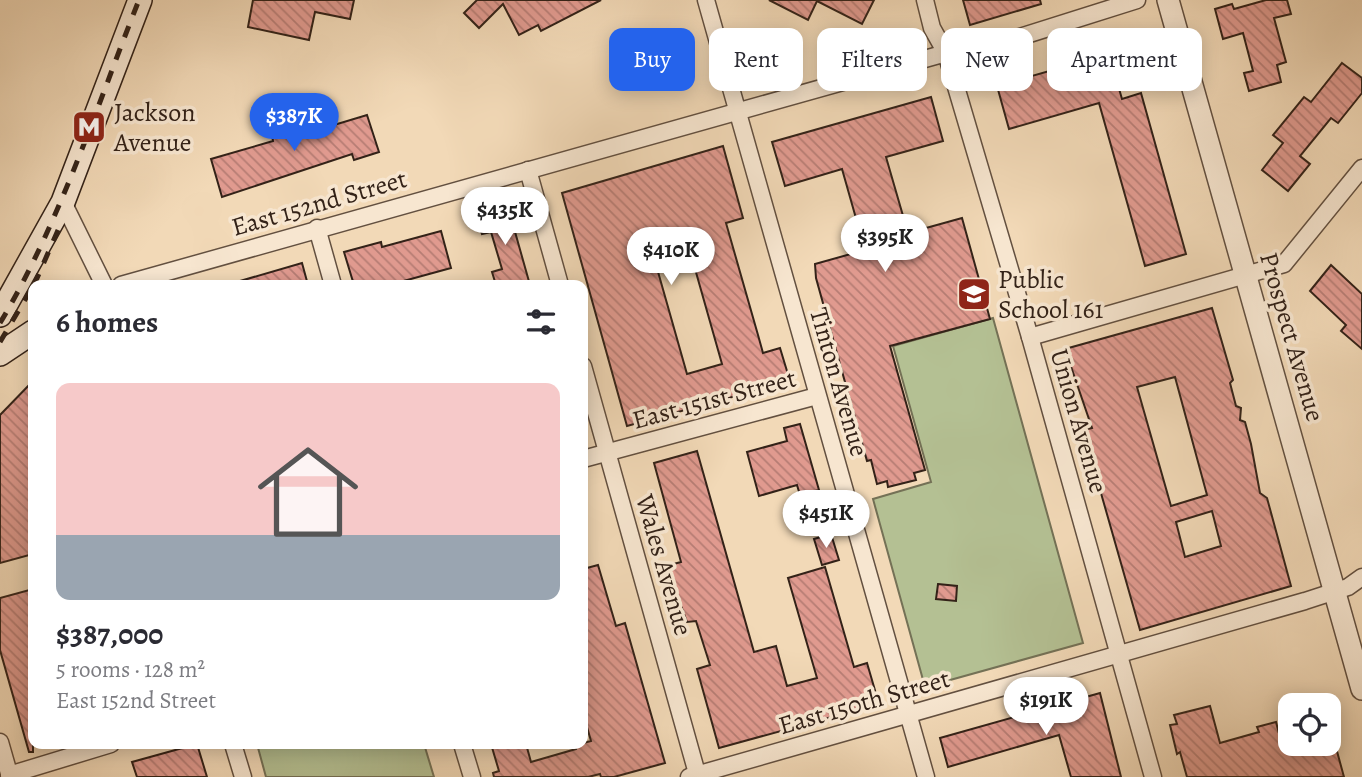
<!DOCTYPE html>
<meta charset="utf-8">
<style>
:root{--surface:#fff;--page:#f7f7f7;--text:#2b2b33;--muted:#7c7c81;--line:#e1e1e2;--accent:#2563eb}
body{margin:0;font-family:Alegreya,serif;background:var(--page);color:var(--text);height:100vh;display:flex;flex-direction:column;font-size:26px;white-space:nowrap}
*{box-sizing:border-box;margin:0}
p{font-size:23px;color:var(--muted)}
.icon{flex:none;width:38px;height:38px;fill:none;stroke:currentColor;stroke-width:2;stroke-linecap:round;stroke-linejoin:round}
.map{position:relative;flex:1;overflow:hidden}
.drawer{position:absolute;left:28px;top:280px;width:560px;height:469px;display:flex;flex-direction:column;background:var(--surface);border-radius:14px;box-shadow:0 4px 18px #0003}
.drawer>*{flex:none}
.guide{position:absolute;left:609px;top:28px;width:648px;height:63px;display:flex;gap:14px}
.controls{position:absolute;left:1278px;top:693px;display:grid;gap:14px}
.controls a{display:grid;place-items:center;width:63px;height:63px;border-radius:14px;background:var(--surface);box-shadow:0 4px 18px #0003;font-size:35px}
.price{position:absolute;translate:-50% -60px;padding:0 16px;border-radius:24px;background:#fff;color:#222;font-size:23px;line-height:46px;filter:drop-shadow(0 2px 4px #0008)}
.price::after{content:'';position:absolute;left:50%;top:42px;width:21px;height:16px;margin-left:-10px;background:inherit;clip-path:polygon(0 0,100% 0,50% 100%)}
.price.current{background:var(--accent);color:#fff}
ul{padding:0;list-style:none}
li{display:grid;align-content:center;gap:14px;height:371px;padding:0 28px}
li+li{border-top:2px solid var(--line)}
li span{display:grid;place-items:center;height:217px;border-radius:14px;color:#555}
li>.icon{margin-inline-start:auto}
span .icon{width:126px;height:126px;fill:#fffc;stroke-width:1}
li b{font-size:30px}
h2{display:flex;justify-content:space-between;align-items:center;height:84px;padding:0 28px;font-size:30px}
.pill{padding:0 24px;border-radius:14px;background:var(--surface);box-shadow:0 4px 18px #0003;font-size:24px;line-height:63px}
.pill.current{background:var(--accent);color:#fff}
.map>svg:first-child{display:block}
</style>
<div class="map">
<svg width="1362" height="777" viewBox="0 0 1362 777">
<defs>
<pattern id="building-back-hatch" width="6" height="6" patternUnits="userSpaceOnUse" patternTransform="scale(1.75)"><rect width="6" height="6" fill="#e09a8f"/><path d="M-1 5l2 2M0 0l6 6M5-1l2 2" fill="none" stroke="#b67d74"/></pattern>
</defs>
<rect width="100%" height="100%" fill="#f2d9b7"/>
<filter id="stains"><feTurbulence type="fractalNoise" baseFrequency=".00286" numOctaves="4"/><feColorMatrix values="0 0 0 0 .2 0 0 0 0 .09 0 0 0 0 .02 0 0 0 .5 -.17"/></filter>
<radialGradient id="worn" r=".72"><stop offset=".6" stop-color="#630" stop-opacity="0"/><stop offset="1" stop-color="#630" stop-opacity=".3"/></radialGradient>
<g fill="#b4c093" stroke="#747156" stroke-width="2">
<path d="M993,318L1083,643L925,687L873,499L931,482L893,346Z"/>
<path d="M257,744H424L434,777H266Z"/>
</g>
<g fill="url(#building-back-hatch)" stroke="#332218" stroke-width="2" fill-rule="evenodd">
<path d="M253,0H354L350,19L315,12L309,40L248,27Z"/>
<path d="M477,0H601L541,31L538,25L519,35L503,4L479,28L464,13Z"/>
<path d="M769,0H874L862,24L817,1L808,20Z"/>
<path d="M963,0H1040L1041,4L970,25Z"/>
<path d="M1266,0H1287L1291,14L1274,18L1286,62L1277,65L1281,82L1249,91L1244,73L1253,71L1243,33L1223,39L1215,9L1232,4L1234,9Z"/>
<path d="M1109,54L1122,99L1141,93L1186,254L1145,266L1099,103L1009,129L997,86Z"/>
<path d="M1342,63L1362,78V93L1338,123L1331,118L1300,156L1310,164L1288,191L1262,170L1283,143L1273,135L1304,97L1311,102Z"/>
<path d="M931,97L943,141L886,157L908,233L962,218L990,319L890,346L925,470L914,473L916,480L888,487L887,481L877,484L871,460L867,461L816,278L815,264L865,250L842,169L785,186L772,142Z"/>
<path d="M367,115L379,152L354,160L352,154L222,197L211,159L273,141L272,135L332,117L334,125Z"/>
<path d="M723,146L743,218L726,223L758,335L763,353L780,348L790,381L627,426L562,193ZM684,230L722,364L687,374L649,240Z"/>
<path d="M508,207L530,285H496L492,272L502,269L491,232L482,234L476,216Z"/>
<path d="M441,231L451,268L389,285H354L344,252L381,242L382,247Z"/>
<path d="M302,263L308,285H241L240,281Z"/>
<path d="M1331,265L1362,294V349L1341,331L1346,325L1310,291Z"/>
<path d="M1212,308L1233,380L1230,383L1236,406L1241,408L1240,420L1245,422L1251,444L1260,493L1267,498L1291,586L1140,630L1083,430L1092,428L1065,349ZM1175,377L1207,495L1171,506L1137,387ZM1212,511L1221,546L1185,557L1176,522Z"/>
<path d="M33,381V554L0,563V415Z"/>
<path d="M800,424L819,490L800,495L797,485L759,496L747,452L787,441L784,428Z"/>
<path d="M697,451L754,652L776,646L787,686L817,678L788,578L825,567L854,667L867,663L879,704L719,748L697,669L710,665L696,621L687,622L680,603L675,605L666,566L681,562L654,463Z"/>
<path d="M831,534L839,560L822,565L814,539Z"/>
<path d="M598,565L616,626L625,623L665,763L614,777H601L600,774L588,777H494L493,773L499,771L491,744H526L531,762L576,749L575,745L591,741L583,713V569Z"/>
<path d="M938,584L957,586L956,601L936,599Z"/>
<path d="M33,589V752H29L0,650V598Z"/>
<path d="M1100,693L1121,777H1071L1059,735L948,767L940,738Z"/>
<path d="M1210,706L1220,743L1259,732L1257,727L1276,722L1281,741L1290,739V744H1335L1344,777H1187L1180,752L1177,754L1170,725L1177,724L1174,715Z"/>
<path d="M197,744L207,777H137L132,762Z"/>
</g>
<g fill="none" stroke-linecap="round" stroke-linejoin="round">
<g stroke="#635040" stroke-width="19">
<g id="minor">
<path d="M706,0L926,777"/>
<path d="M925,0L932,28L946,53L1030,337L1153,777"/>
<path d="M528,170L560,285"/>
<path d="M63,202L104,285"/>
<path d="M317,228L333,285"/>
<path d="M121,285L946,53H969L1137,0"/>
<path d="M1030,337L1284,264L1362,168"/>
<path d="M583,366L698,777"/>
<path d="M583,459L817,396"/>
<path d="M0,742L10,777"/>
<path d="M233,744L243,777"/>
<path d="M462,744L472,777"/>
<path d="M9,775L111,744"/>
<path d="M689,777L1305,601L1348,587L1362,577"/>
</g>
</g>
<g stroke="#635040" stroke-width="24">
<path id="tertiary" d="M1168,0L1362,689"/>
</g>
<g stroke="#332218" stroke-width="26">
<g id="secondary">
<path d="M0,315L63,202L140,0"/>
<path d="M0,354L33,332"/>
</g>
</g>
<use href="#minor" stroke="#f7e6d0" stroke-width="16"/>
<use href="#tertiary" stroke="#f7e6d0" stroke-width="21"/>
<use href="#secondary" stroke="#f7e6d0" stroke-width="23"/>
<g stroke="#332218" stroke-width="5" stroke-dasharray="12 12" stroke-linecap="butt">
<path d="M34,285L59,228"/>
<path d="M0,323C60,223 96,108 139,0"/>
<path d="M0,342L33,286"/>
</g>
</g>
<defs>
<g id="metro-square" transform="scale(1.75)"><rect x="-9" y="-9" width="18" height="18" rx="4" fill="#8f2418" stroke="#f7e6d0"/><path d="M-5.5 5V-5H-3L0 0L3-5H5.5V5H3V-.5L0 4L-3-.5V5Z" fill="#fff"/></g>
<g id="school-square" transform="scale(1.75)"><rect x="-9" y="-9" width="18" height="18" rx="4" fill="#8f2418" stroke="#f7e6d0"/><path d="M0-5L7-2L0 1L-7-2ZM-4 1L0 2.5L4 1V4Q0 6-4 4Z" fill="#fff"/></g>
</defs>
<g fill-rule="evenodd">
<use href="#metro-square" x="89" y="127"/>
<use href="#school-square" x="974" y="294"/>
</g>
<g text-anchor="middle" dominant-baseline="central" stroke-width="7" stroke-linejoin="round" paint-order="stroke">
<g font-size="26" fill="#332218" stroke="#f7e6d0" text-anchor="start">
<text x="114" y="112">Jackson<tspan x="114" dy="30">Avenue</tspan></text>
<text x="998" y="279">Public<tspan x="998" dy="30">School 161</tspan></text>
</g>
<g font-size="26" fill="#332218" stroke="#f7e6d0">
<text transform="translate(319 203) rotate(-16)">East 152nd Street</text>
<text transform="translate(1292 337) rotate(74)">Prospect Avenue</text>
<text transform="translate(839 382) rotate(74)">Tinton Avenue</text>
<text transform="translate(714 399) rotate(-15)">East 151st Street</text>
<text transform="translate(1079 421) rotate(74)">Union Avenue</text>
<text transform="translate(664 565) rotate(74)">Wales Avenue</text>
<text transform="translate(864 702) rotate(-16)">East 150th Street</text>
</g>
</g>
<rect width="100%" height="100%" filter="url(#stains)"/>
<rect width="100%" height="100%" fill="url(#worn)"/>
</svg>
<div class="controls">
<a><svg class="icon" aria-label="locate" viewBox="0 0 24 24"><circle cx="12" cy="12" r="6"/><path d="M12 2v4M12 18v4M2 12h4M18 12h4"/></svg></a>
</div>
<b class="price current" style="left:294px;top:153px">$387K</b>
<b class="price" style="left:505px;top:247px">$435K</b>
<b class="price" style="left:885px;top:274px">$395K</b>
<b class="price" style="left:671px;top:287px">$410K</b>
<b class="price" style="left:826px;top:550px">$451K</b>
<b class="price" style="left:1046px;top:737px">$191K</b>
<div class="guide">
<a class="pill current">Buy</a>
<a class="pill">Rent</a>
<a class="pill">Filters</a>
<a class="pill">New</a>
<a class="pill">Apartment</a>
</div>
<section class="drawer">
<h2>6 homes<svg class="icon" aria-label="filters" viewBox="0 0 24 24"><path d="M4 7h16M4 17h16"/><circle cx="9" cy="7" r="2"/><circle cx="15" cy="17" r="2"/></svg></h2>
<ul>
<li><span style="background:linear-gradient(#f6c9c9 70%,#9aa5b1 0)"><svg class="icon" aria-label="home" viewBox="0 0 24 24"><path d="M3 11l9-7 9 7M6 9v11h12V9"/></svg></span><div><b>$387,000</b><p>5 rooms · 128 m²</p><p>East 152nd Street</p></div></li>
</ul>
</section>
</div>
